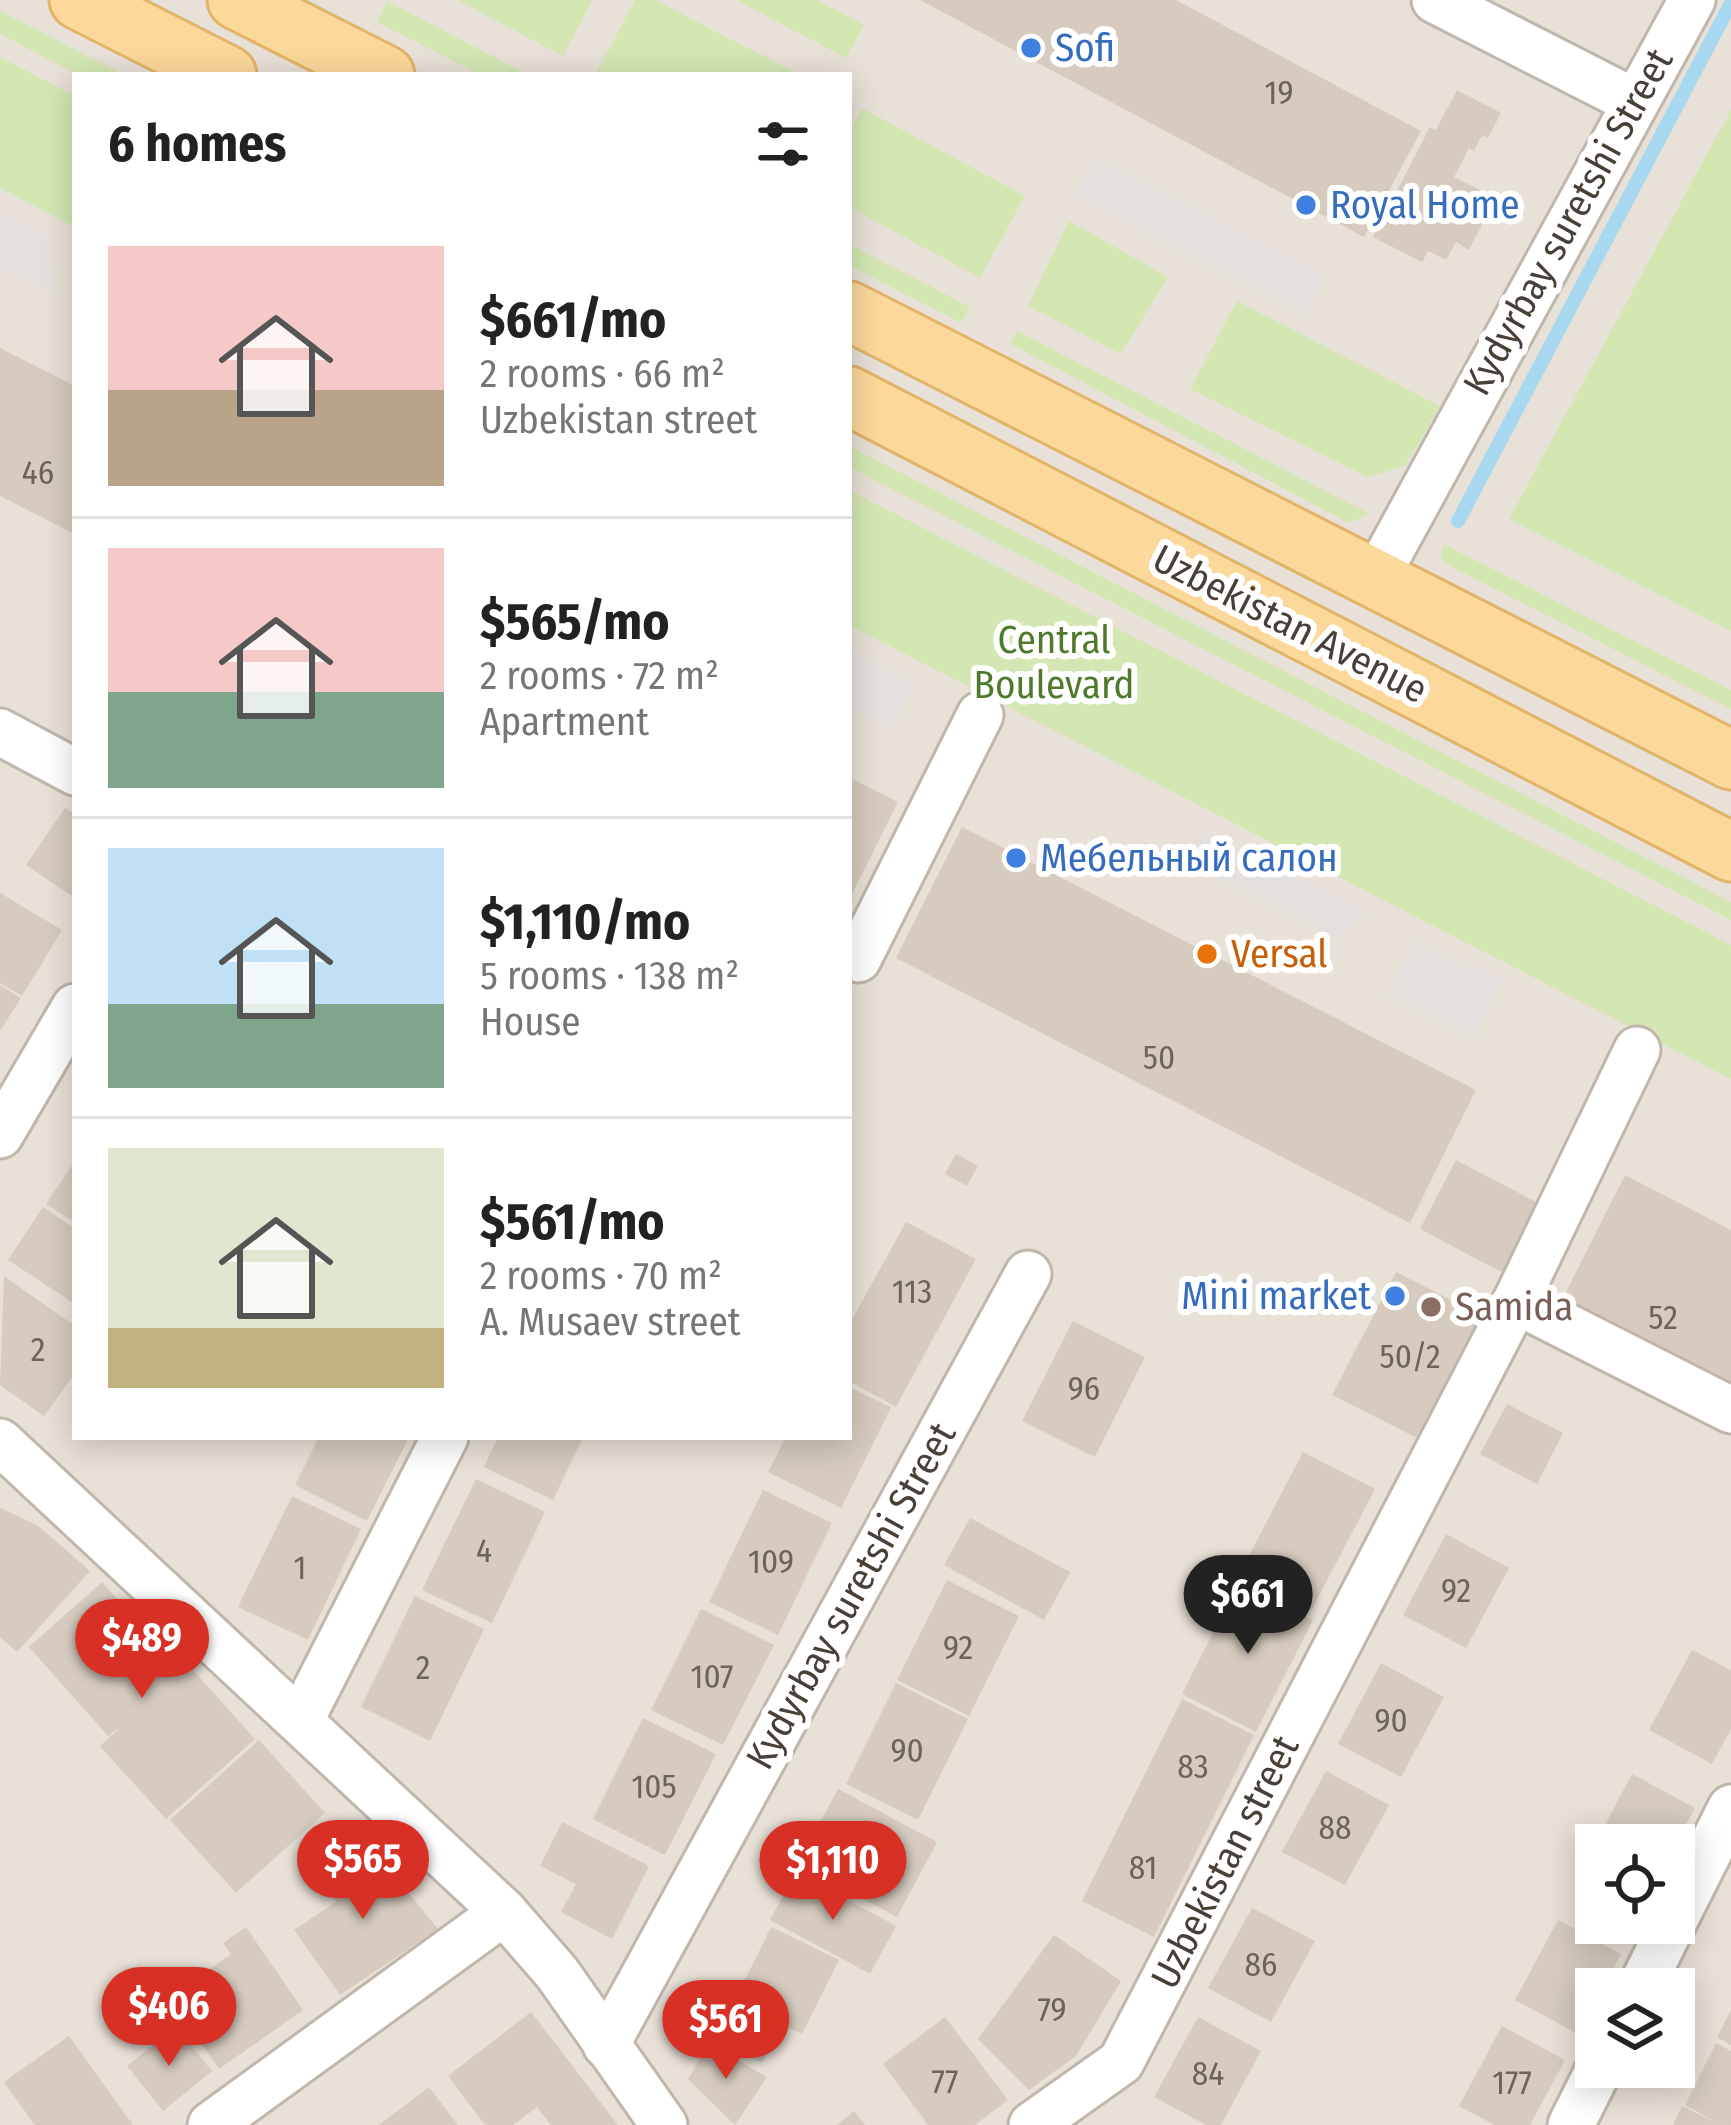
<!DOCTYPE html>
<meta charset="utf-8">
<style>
:root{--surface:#fff;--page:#f2f2f2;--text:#222;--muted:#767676;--line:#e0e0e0;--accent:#d93025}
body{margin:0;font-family:"Fira Sans Condensed",sans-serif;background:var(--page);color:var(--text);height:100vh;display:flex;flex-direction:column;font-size:45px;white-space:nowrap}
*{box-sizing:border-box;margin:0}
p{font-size:39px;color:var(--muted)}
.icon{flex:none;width:66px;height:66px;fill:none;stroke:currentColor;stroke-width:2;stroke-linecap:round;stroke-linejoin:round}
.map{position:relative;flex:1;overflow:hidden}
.details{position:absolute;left:72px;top:72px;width:780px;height:1368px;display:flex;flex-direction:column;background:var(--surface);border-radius:0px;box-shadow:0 6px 30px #0003}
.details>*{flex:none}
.tools{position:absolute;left:1575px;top:1824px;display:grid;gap:24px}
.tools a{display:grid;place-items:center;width:120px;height:120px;border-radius:0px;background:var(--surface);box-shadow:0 6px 30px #0003;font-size:60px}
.price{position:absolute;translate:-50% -102px;padding:0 27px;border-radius:42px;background:var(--accent);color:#fff;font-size:39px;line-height:78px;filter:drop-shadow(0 3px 6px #0008)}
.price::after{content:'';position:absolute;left:50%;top:72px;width:36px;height:27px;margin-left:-18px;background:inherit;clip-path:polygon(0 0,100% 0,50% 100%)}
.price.current{background:#222;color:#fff}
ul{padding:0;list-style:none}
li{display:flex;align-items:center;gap:36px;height:300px;padding:0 36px}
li+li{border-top:3px solid var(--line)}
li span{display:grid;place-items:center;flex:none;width:336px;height:240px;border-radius:0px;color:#555}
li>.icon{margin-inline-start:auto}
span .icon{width:144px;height:144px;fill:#fffc;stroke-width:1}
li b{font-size:51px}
h2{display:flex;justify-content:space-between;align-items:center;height:144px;padding:0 36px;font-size:51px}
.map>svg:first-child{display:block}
</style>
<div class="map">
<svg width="1731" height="2125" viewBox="0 0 1731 2125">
<rect width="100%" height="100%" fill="#f4f0e9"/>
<path fill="#e8e1d7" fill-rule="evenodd" d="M0,0H1731V2125H0ZM75,75H849V1437H75ZM1596,1845H1674V1923H1596ZM1596,1989H1674V2067H1596Z"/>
<g fill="#d4e7b3">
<path d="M457,0H592L563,56Z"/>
<path d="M635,0H655L800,75H595Z"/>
<path d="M736,0H817L864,25L846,58Z"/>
<path d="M387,1L528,75H481L377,22Z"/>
<path d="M0,11L125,75H78L0,34Z"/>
<path d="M0,57L75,96V227L0,188Z"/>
<path d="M862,108L1025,196L980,278L849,207V133Z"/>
<path d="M1731,110V631L1509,519Z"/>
<path d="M1069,221L1168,277L1121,354L1028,306Z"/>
<path d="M849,244L970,307L961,323L849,265Z"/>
<path d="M1237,301L1440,406L1405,466L1368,477L1190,389Z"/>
<path d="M1017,331L1370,514L1349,523L1009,343Z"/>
<path d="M849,446L1731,902V920L849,467Z"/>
<path d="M849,490L1731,945V1079L849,625Z"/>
<path d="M1443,544L1731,690V709L1448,565L1441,558Z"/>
</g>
<g fill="#e3e0dd">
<path d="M1094,157L1326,277L1304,317L1074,195Z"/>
<path d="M0,213L47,237L55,294L0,265Z"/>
<path d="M849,649L915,683L892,729L849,707Z"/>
<path d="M1198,828L1367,915L1333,938L1203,871Z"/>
<path d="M1414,939L1502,982L1474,1038L1387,995Z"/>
</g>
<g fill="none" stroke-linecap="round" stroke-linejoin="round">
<path stroke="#a7d8ef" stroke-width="14" d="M1458,521L1731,3"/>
</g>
<g fill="#d6cbbe">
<path d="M920,0H1176L1421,131L1364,237Z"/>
<path d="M1457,90L1501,113L1488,138L1482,135L1474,151L1469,148L1454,177L1496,198L1469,250L1456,242L1446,260L1428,251L1422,262L1373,237L1430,127L1436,130Z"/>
<path d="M0,348L75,386V534L0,496Z"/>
<path d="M849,777L898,802L849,900Z"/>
<path d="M65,808L75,814V898L26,865Z"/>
<path d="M962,827L1476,1090L1410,1223L896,958Z"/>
<path d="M0,893L62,930L22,996L0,983Z"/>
<path d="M0,985L21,998L0,1031Z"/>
<path d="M956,1154L978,1166L967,1186L945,1174Z"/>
<path d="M1456,1160L1542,1205L1505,1274L1420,1229Z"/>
<path d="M75,1161V1222L46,1204Z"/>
<path d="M1625,1175L1731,1230V1388L1562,1300Z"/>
<path d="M43,1207L75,1229L72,1302L8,1260Z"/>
<path d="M906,1222L976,1259L896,1407L849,1381V1325Z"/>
<path d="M1396,1272L1488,1319L1425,1442L1332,1395Z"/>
<path d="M4,1276L75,1326V1373L44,1416L0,1385Z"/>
<path d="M1073,1321L1145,1357L1095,1457L1022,1421Z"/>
<path d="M849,1387L891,1407L841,1508L768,1472L786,1437H849Z"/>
<path d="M1507,1404L1563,1433L1537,1484L1480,1454Z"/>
<path d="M319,1437H409L367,1521L295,1485Z"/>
<path d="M498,1437H583L553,1500L484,1467Z"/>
<path d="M1303,1452L1375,1489L1312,1609L1241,1571Z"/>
<path d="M476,1479L545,1512L492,1623L422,1590Z"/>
<path d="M763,1490L832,1523L778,1635L709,1602Z"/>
<path d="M292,1496L361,1529L308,1640L238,1607Z"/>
<path d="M0,1508L37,1525L90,1571L17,1652L0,1637Z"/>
<path d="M970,1518L1070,1572L1044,1620L944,1565Z"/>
<path d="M1446,1534L1509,1568L1466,1648L1403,1615Z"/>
<path d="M947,1580L1019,1616L969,1716L897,1680Z"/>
<path d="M102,1582L182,1672L189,1666L255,1739L166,1819L100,1746L121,1727L108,1736L29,1647Z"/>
<path d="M1239,1582L1313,1620L1256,1732L1182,1694Z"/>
<path d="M415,1596L484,1629L430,1741L361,1707Z"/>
<path d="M701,1609L774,1645L723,1745L651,1710Z"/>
<path d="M1692,1650L1731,1670V1729L1712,1764L1649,1730Z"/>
<path d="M1381,1663L1444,1697L1401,1777L1338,1744Z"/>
<path d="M896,1683L968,1719L918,1820L846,1784Z"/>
<path d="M1182,1699L1254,1735L1154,1937L1082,1901Z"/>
<path d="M643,1718L716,1754L665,1855L593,1819Z"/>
<path d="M259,1740L325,1813L236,1893L170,1820Z"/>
<path d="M1326,1771L1389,1805L1345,1885L1282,1852Z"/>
<path d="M1632,1774L1695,1808L1675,1845H1596V1859L1589,1855Z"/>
<path d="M838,1789L937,1842L897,1917L798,1864Z"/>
<path d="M562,1822L649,1866L612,1939L561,1912L576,1884L540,1866Z"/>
<path d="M368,1844L438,1929L340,1995L294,1930L336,1902L320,1882Z"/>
<path d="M796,1872L896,1926L870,1974L770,1920Z"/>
<path d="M1252,1908L1315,1941L1271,2022L1208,1988Z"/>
<path d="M1558,1920L1621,1954L1602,1989H1596L1578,2034L1515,2000Z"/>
<path d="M246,1927L303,2010L219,2069L169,1998L231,1954L223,1943Z"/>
<path d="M771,1927L839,1960L802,2034L782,2024L762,2063L715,2040Z"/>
<path d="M1054,1935L1121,1981L1076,2056L1029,2090L978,2039Z"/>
<path d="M1731,2010V2045L1717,2037Z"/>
<path d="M531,2012L618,2125H551L537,2107L513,2125H485L448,2076Z"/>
<path d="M945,2017L1008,2100L975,2125H928L883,2064Z"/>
<path d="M1198,2017L1261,2051L1221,2125H1206L1154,2097Z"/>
<path d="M1502,2026L1565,2060L1530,2125H1494L1459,2106Z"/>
<path d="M176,2027L212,2071L163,2111L127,2066Z"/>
<path d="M69,2036L133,2125H35L4,2082Z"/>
<path d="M1716,2043L1731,2051V2125H1673L1682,2106L1721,2125L1685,2105Z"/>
<path d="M709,2044L767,2077L735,2125L688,2079Z"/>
<path d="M429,2087L458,2125H379Z"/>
<path d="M854,2111L865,2125H837Z"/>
</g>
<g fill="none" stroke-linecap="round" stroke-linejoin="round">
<g stroke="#c0b7ac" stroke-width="51">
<g id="minor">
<path d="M1435,0L1635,102"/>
<path d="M1375,579L1692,0"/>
<path d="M0,732L75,772"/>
<path d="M858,959L980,715"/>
<path d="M0,1135L75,1007"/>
<path d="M1516,1301L1731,1410"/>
<path d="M0,1442L504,1912L557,1973L664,2125"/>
<path d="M300,1721L445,1437"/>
<path d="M1674,1921L1731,1808"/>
<path d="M1640,1989L1673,1923"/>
<path d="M606,2045L1028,1274"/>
<path d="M211,2125L504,1912"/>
<path d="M1032,2125L1121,2062L1516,1301L1637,1050"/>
<path d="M1571,2125L1600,2067"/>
</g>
</g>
<g stroke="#e2b469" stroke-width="63">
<g id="major">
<path d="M79,0L227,75"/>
<path d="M237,0L385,75"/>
<path d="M849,311L1731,760"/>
<path d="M849,396L1731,852"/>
</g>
</g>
<use href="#minor" stroke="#fff" stroke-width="45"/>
<use href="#major" stroke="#fcd89a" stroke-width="57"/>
</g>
<g fill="#3f7fe0" stroke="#fff" stroke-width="4.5">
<circle cx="1031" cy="48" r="12"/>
<circle cx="1306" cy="205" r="12"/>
<circle cx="1016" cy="858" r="12"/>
<circle cx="1395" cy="1296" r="12"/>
</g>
<circle fill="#e8710a" stroke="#fff" stroke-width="4.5" cx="1207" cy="954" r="12"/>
<circle fill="#8d6e63" stroke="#fff" stroke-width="4.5" cx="1431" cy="1307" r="12"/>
<g text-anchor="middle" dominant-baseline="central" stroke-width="12" stroke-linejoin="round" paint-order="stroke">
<g font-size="33" fill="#6c6359">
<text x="1279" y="93">19</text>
<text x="38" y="473">46</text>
<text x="1159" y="1058">50</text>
<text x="912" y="1292">113</text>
<text x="1663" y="1318">52</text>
<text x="38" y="1350">2</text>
<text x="1410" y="1357">50/2</text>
<text x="1084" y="1389">96</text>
<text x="484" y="1551">4</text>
<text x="771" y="1562">109</text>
<text x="300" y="1568">1</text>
<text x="1456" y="1591">92</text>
<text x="958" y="1648">92</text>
<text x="423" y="1668">2</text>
<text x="712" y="1677">107</text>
<text x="1391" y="1721">90</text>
<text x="907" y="1751">90</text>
<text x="1193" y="1767">83</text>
<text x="654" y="1787">105</text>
<text x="1335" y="1828">88</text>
<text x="1143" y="1868">81</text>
<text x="1261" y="1965">86</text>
<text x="1052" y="2010">79</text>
<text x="1208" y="2074">84</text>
<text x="945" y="2082">77</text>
<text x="1512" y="2083">177</text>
</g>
<g font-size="39" fill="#366cbe" stroke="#fff" text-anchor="start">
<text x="1055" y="48">Sofi</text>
<text x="1330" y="205">Royal Home</text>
<text x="1040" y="858">Мебельный салон</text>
<text x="1371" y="1296" text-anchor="end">Mini market</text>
</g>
<g font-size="39" fill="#484037" stroke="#fff">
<text transform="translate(1568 222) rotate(-61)">Kydyrbay suretshi Street</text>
<text transform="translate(1290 624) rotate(27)">Uzbekistan Avenue</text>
<text transform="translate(851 1596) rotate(-61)">Kydyrbay suretshi Street</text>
<text transform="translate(1225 1862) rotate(-63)">Uzbekistan street</text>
</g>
<g font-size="39" fill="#4f792b" stroke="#fff">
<text x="1054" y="640">Central<tspan x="1054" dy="45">Boulevard</tspan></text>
</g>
<g font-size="39" fill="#c56008" stroke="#fff" text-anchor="start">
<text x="1231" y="954">Versal</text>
</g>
<g font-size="39" fill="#785e54" stroke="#fff" text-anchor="start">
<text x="1455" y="1307">Samida</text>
</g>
</g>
</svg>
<div class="tools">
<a><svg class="icon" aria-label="locate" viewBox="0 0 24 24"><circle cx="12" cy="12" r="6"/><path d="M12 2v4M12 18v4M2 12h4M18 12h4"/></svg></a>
<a><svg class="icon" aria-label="layers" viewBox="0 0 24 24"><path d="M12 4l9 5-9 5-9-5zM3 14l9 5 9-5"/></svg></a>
</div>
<b class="price current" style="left:1248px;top:1657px">$661</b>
<b class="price" style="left:142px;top:1701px">$489</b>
<b class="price" style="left:363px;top:1922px">$565</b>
<b class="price" style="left:833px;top:1923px">$1,110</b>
<b class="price" style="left:169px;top:2069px">$406</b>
<b class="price" style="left:726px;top:2082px">$561</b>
<section class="details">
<h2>6 homes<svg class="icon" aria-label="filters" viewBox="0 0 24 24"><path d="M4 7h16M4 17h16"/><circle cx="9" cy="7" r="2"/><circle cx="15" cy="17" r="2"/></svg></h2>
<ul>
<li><span style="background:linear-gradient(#f6c9c9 60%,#b9a48a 0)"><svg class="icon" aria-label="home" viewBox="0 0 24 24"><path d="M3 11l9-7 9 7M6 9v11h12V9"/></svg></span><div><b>$661/mo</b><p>2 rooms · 66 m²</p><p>Uzbekistan street</p></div></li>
<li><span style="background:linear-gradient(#f6c9c9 60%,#7fa58c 0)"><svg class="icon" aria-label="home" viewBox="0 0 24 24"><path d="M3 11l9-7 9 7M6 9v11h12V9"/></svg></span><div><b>$565/mo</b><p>2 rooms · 72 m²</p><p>Apartment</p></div></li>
<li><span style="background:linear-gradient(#bfe0f5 65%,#7fa58c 0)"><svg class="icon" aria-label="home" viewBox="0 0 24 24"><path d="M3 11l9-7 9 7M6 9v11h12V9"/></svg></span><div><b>$1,110/mo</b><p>5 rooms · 138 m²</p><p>House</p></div></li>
<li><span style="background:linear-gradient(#dfe7d0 75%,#c2b280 0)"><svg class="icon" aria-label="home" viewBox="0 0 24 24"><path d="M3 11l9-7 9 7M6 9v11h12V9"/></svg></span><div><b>$561/mo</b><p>2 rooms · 70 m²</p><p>A. Musaev street</p></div></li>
</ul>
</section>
</div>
